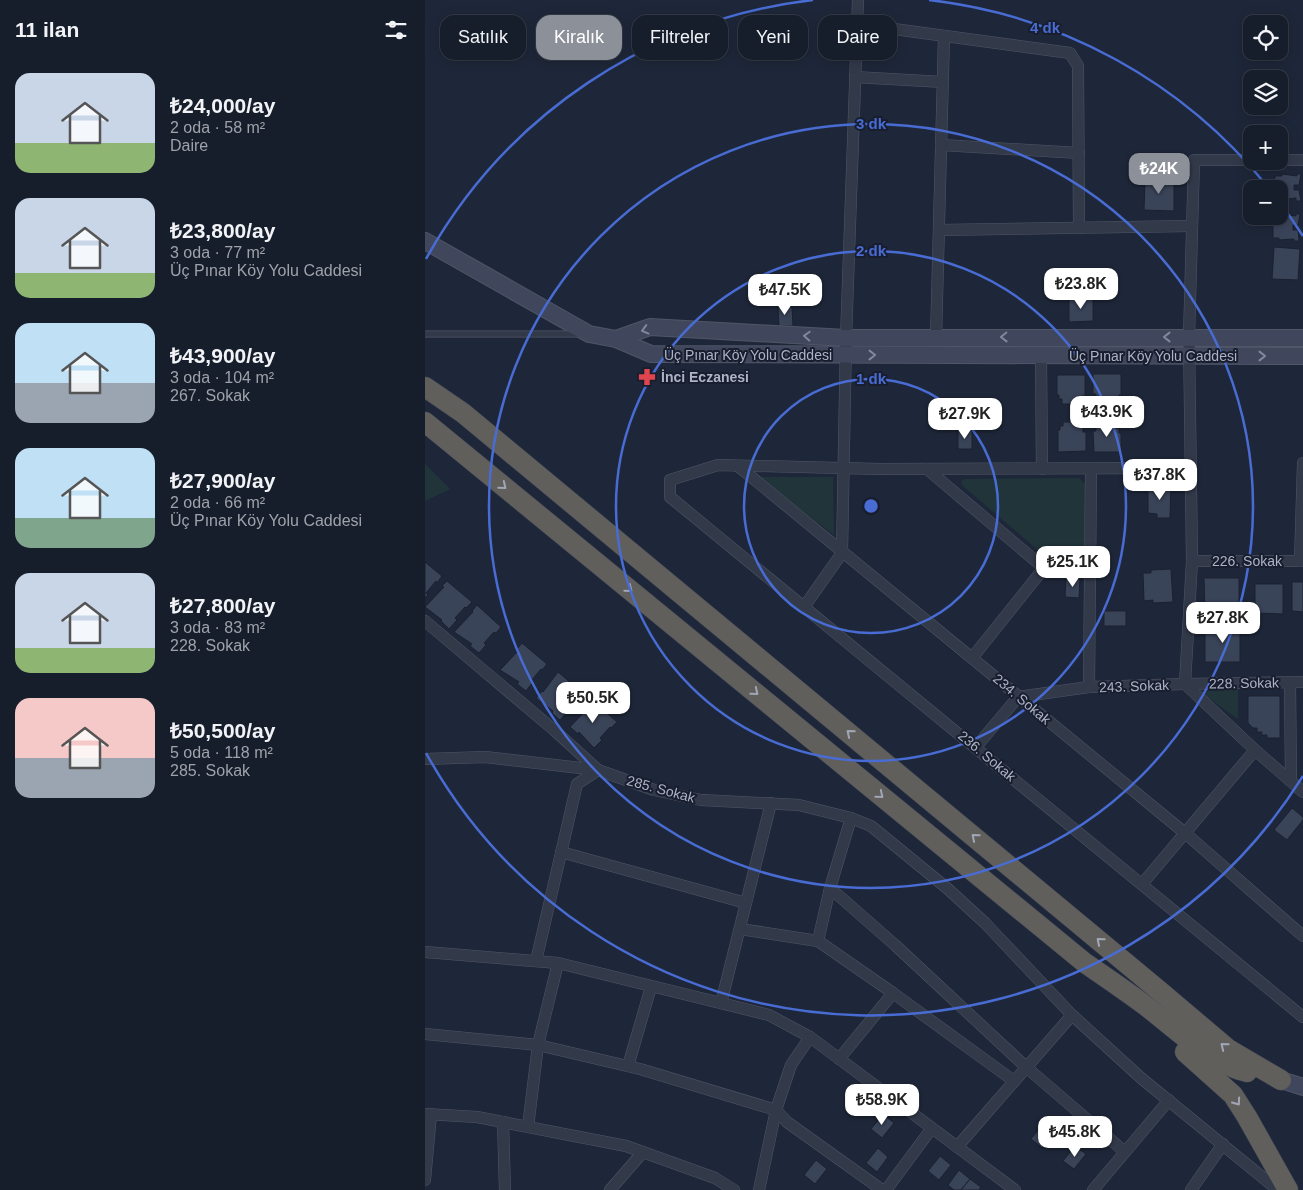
<!DOCTYPE html>
<html lang="tr">
<meta charset="utf-8">
<style>
:root{--surface:#161d2b;--page:#1f2633;--text:#f1f3f6;--muted:#9ea2a9;--line:#353b47;--accent:#8c9099}
body{margin:0;font-family:Helvetica,sans-serif;background:var(--page);color:var(--text);height:100vh;display:flex;flex-direction:column;font-size:19px;white-space:nowrap}
*{box-sizing:border-box;margin:0}
p{font-size:16px;color:var(--muted)}
.icon{flex:none;width:28px;height:28px;fill:none;stroke:currentColor;stroke-width:2;stroke-linecap:round;stroke-linejoin:round}
.map{position:relative;flex:1;overflow:hidden}
.drawer{display:flex;flex-direction:column;background:var(--surface);width:425px}
.drawer>*{flex:none}
.top-card{position:absolute;left:15px;top:15px;width:475px;height:45px;display:flex;gap:10px}
.tools{position:absolute;left:818px;top:15px;display:grid;gap:10px}
.tools a{display:grid;place-items:center;width:45px;height:45px;border-radius:10px;background:var(--surface);box-shadow:0 2px 12px #0003,0 0 0 1px var(--line);font-size:25px}
.price{position:absolute;translate:-50% -42px;padding:0 11px;border-radius:10px;background:#fff;color:#222;font-size:16px;line-height:32px;filter:drop-shadow(0 1px 2px #0008)}
.price::after{content:'';position:absolute;left:50%;top:30px;width:15px;height:11px;margin-left:-8px;background:inherit;clip-path:polygon(0 0,100% 0,50% 100%)}
.price.on{background:var(--accent);color:#fff}
ul{padding:0;list-style:none}
li{display:flex;align-items:center;gap:15px;height:125px;padding:0 15px}
li span{display:grid;place-items:center;flex:none;width:140px;height:100px;border-radius:15px;color:#555}
li>.icon{margin-inline-start:auto}
span .icon{width:60px;height:60px;fill:#fffc;stroke-width:1}
li b{font-size:21px}
h2{display:flex;justify-content:space-between;align-items:center;height:60px;padding:0 15px;font-size:21px}
.pill{padding:0 18px;border-radius:15px;background:var(--surface);box-shadow:0 2px 12px #0003,0 0 0 1px var(--line);font-size:18px;line-height:45px}
.pill.on{background:var(--accent);color:#fff}
main{display:flex;flex:1;min-height:0}
.map>svg:first-child{display:block}
</style>
<main>
<section class="drawer">
<h2>11 ilan<svg class="icon" aria-label="filters" viewBox="0 0 24 24"><path d="M4 7h16M4 17h16"/><circle cx="9" cy="7" r="2"/><circle cx="15" cy="17" r="2"/></svg></h2>
<ul>
<li><span style="background:linear-gradient(#c9d6e8 70%,#8fb573 0)"><svg class="icon" aria-label="home" viewBox="0 0 24 24"><path d="M3 11l9-7 9 7M6 9v11h12V9"/></svg></span><div><b>₺24,000/ay</b><p>2 oda · 58 m²</p><p>Daire</p></div></li>
<li><span style="background:linear-gradient(#c9d6e8 75%,#8fb573 0)"><svg class="icon" aria-label="home" viewBox="0 0 24 24"><path d="M3 11l9-7 9 7M6 9v11h12V9"/></svg></span><div><b>₺23,800/ay</b><p>3 oda · 77 m²</p><p>Üç Pınar Köy Yolu Caddesi</p></div></li>
<li><span style="background:linear-gradient(#bfe0f5 60%,#9aa5b1 0)"><svg class="icon" aria-label="home" viewBox="0 0 24 24"><path d="M3 11l9-7 9 7M6 9v11h12V9"/></svg></span><div><b>₺43,900/ay</b><p>3 oda · 104 m²</p><p>267. Sokak</p></div></li>
<li><span style="background:linear-gradient(#bfe0f5 70%,#7fa58c 0)"><svg class="icon" aria-label="home" viewBox="0 0 24 24"><path d="M3 11l9-7 9 7M6 9v11h12V9"/></svg></span><div><b>₺27,900/ay</b><p>2 oda · 66 m²</p><p>Üç Pınar Köy Yolu Caddesi</p></div></li>
<li><span style="background:linear-gradient(#c9d6e8 75%,#8fb573 0)"><svg class="icon" aria-label="home" viewBox="0 0 24 24"><path d="M3 11l9-7 9 7M6 9v11h12V9"/></svg></span><div><b>₺27,800/ay</b><p>3 oda · 83 m²</p><p>228. Sokak</p></div></li>
<li><span style="background:linear-gradient(#f6c9c9 60%,#9aa5b1 0)"><svg class="icon" aria-label="home" viewBox="0 0 24 24"><path d="M3 11l9-7 9 7M6 9v11h12V9"/></svg></span><div><b>₺50,500/ay</b><p>5 oda · 118 m²</p><p>285. Sokak</p></div></li>
</ul>
</section>
<div class="map">
<svg width="878" height="1190" viewBox="0 0 878 1190">
<rect width="100%" height="100%" fill="#1e2739"/>
<g fill="#20343a">
<path d="M0,464L25,489L0,501Z"/>
<path d="M333,477H408L409,535Z"/>
<path d="M654,478L661,485L659,556L621,557L538,486L536,482L539,479Z"/>
<path d="M813,688V719L782,697L780,694L783,691Z"/>
</g>
<g fill="#3a4459" stroke="#1a2030">
<path d="M857,174L872,176V174H876L874,185H869V190H874L876,201H871V198L855,200L854,189H849L850,176H857Z"/>
<path d="M720,180H749V211L719,210Z"/>
<path d="M855,214L871,216V214H875L873,225H868V230H873L874,241H869V239L854,240V238H848V216H855Z"/>
<path d="M849,247L875,249L873,280L847,279Z"/>
<path d="M668,298V321L644,322V299Z"/>
<path d="M353,307H367L368,326H354Z"/>
<path d="M668,374H696V395H694V399H691V403H673V398H671V394H668Z"/>
<path d="M632,375H660V396H657L658,400H654L655,404H637V399H634V395H632Z"/>
<path d="M638,422H656V427H658V432H661V451L633,452V430H635V426H638Z"/>
<path d="M674,423H691V428H694V433H696V452H669L668,431H671V427H674Z"/>
<rect x="533" y="430" width="14" height="19"/>
<path d="M723,485H746L745,518H732V514L723,513Z"/>
<path d="M0,562L17,576L12,583L11,581L1,593L3,595L0,598Z"/>
<path d="M746,569L748,602L728,603V600L719,601L718,573H726V570Z"/>
<path d="M641,578L655,579L654,598L640,597Z"/>
<path d="M779,578H814V616H780Z"/>
<path d="M22,581L47,602L41,608L40,607L30,618L32,620L24,629L16,621L17,620L0,607L19,587L17,586Z"/>
<path d="M867,582H878V612L867,611Z"/>
<path d="M830,584H858V614L830,613Z"/>
<path d="M52,605L76,627L71,633L69,632L59,643L61,645L54,653L45,646L47,644L29,632L48,612L47,611Z"/>
<rect x="679" y="611" width="22" height="15"/>
<rect x="780" y="625" width="35" height="37"/>
<path d="M97,643L122,664L117,670L116,669L106,681L108,682L101,691L92,684L94,682L75,670L94,650L92,649Z"/>
<path d="M133,672L158,693L152,700L151,698L141,710L143,711L135,720L127,713L128,711L111,698L117,691L118,692Z"/>
<path d="M823,696H855V738H842V735H836L837,732H832V728H828L823,723Z"/>
<path d="M167,700L192,722L186,728L185,727L175,738L177,740L169,748L154,732L153,734L145,727L164,707L162,706Z"/>
<path d="M867,808L878,817V820L862,840L849,830Z"/>
<path d="M458,1114L469,1123L457,1138L446,1129Z"/>
<path d="M618,1124L629,1133L617,1148L606,1139Z"/>
<path d="M650,1146L661,1154L649,1169L638,1161Z"/>
<path d="M453,1148L463,1157L452,1172L441,1163Z"/>
<path d="M515,1156L526,1165L514,1180L503,1171Z"/>
<path d="M391,1160L402,1169L390,1184L379,1175Z"/>
<path d="M534,1170L545,1179L536,1190H529L523,1185Z"/>
<path d="M545,1179L556,1187L554,1190H536Z"/>
</g>
<g fill="none" stroke-linecap="round" stroke-linejoin="round">
<g stroke="#4f5667" stroke-width="7">
<path id="service" d="M0,334H155"/>
</g>
<g stroke="#4f5667" stroke-width="12">
<g id="minor">
<path d="M432,24L645,53L653,66L654,228"/>
<path d="M430,77L518,82"/>
<path d="M516,145L654,153"/>
<path d="M854,160H878"/>
<path d="M514,230L767,226"/>
<path d="M511,338L519,36"/>
<path d="M616,356L617,469"/>
<path d="M313,466L760,833L878,936"/>
<path d="M766,468L455,469L293,465L245,480V497L878,1017"/>
<path d="M502,469L619,568L665,563"/>
<path d="M767,561H878"/>
<path d="M875,561L878,463"/>
<path d="M379,607L417,553L421,338L433,0"/>
<path d="M0,621L129,730L173,770L152,784L111,961"/>
<path d="M547,658L619,568"/>
<path d="M865,682L866,781"/>
<path d="M760,684L767,561L764,337L769,160H826"/>
<path d="M760,684L830,750L878,792"/>
<path d="M664,687L666,469"/>
<path d="M551,747L593,697L664,687L760,684L878,682"/>
<path d="M0,759L60,757L173,770L229,790L276,800L374,805L426,818L446,826L523,889L560,923L647,1015L716,1078L853,1190"/>
<path d="M136,852L321,903"/>
<path d="M717,884L830,750"/>
<path d="M405,888L470,945L601,1067L700,1152"/>
<path d="M315,929L393,941L468,993L589,1081"/>
<path d="M393,941L405,888L426,818"/>
<path d="M0,952L133,963L344,1015L385,1037L590,1190"/>
<path d="M296,1003L346,803"/>
<path d="M0,1034L113,1045L215,1069L351,1110L362,1122L457,1190"/>
<path d="M414,1059L468,993"/>
<path d="M203,1066L226,987"/>
<path d="M0,1114L52,1117L201,1146L290,1178L309,1190"/>
<path d="M78,1122L80,1190"/>
<path d="M103,1127L113,1045L133,963"/>
<path d="M532,1147L647,1015"/>
<path d="M0,1180L6,1114"/>
<path d="M185,1190L218,1152"/>
<path d="M334,1190L351,1110L366,1065L385,1037"/>
<path d="M461,1190L507,1128"/>
<path d="M668,1190L744,1100"/>
<path d="M766,1190L798,1144"/>
</g>
</g>
<g stroke="#4f5667" stroke-width="18">
<g id="secondary">
<path d="M0,241L164,334L191,339L226,354L878,356"/>
<path d="M191,339L225,327L421,338H878"/>
<path d="M856,1080L878,1087"/>
</g>
</g>
<g stroke="#3d4354" stroke-width="21">
<g id="trunk">
<path d="M0,387L38,413L737,993L803,1049L856,1080"/>
<path d="M0,422L660,963C679,976 698,989 717,1003C747,1025 785,1064 822,1072"/>
<path d="M760,1052L808,1095L822,1117L863,1190"/>
</g>
</g>
<use href="#service" stroke="#323949" stroke-width="5.5"/>
<use href="#minor" stroke="#323949" stroke-width="11"/>
<use href="#secondary" stroke="#40475d" stroke-width="16"/>
<use href="#trunk" stroke="#605f5c" stroke-width="20"/>
</g>
<defs><path id="oneway-chevron" d="M-2-3.5L2.5 0L-2 3.5" fill="none" stroke-width="1.6" stroke-linecap="round" stroke-linejoin="round" transform="scale(1.25)"/></defs>
<g stroke="#81889c">
<use href="#oneway-chevron" transform="translate(220 330) rotate(165)"/>
<use href="#oneway-chevron" transform="translate(382 336) rotate(-177)"/>
<use href="#oneway-chevron" transform="translate(579 337) rotate(179)"/>
<use href="#oneway-chevron" transform="translate(742 337) rotate(-180)"/>
<use href="#oneway-chevron" transform="translate(447 355)"/>
<use href="#oneway-chevron" transform="translate(837 356)"/>
</g>
<g stroke="#a1a6b6">
<use href="#oneway-chevron" transform="translate(78 486) rotate(39)"/>
<use href="#oneway-chevron" transform="translate(204 589) rotate(39)"/>
<use href="#oneway-chevron" transform="translate(330 692) rotate(39)"/>
<use href="#oneway-chevron" transform="translate(425 733) rotate(-140)"/>
<use href="#oneway-chevron" transform="translate(455 795) rotate(39)"/>
<use href="#oneway-chevron" transform="translate(550 837) rotate(-140)"/>
<use href="#oneway-chevron" transform="translate(675 941) rotate(-140)"/>
<use href="#oneway-chevron" transform="translate(799 1046) rotate(-141)"/>
<use href="#oneway-chevron" transform="translate(812 1102) rotate(55)"/>
</g>
<g fill="none" stroke="#486cd3" stroke-width="2.5">
<circle cx="446" cy="506" r="127"/>
<circle cx="446" cy="506" r="255"/>
<circle cx="446" cy="506" r="382"/>
<path d="M878 776A509 509 0 0 1 1 753M1 259A509 509 0 0 1 388 0M504 0A509 509 0 0 1 842 186M855 203A509 509 0 0 1 878 236"/>
</g>
<defs>
<g id="pharmacy-bare" transform="scale(1.35)"><path d="M-2-6h4v4h4v4h-4v4h-4v-4h-4v-4h4Z" fill="#e0444e" stroke="#181e2e" stroke-width="2.5" paint-order="stroke"/></g>
</defs>
<g fill-rule="evenodd">
<use href="#pharmacy-bare" x="222" y="377"/>
</g>
<g text-anchor="middle" dominant-baseline="central" stroke-width="4" stroke-linejoin="round" paint-order="stroke">
<g font-size="14" fill="#acb3c6" stroke="#181e2e">
<text x="323" y="355">Üç Pınar Köy Yolu Caddesi</text>
<text x="728" y="356">Üç Pınar Köy Yolu Caddesi</text>
<text x="822" y="561">226. Sokak</text>
<text transform="translate(819 683) rotate(-1)">228. Sokak</text>
<text transform="translate(709 686) rotate(-2)">243. Sokak</text>
<text transform="translate(597 699) rotate(40)">234. Sokak</text>
<text transform="translate(562 756) rotate(40)">236. Sokak</text>
<text transform="translate(236 789) rotate(15)">285. Sokak</text>
</g>
<g font-size="14" font-weight="bold" fill="#acb3c6" stroke="#181e2e" text-anchor="start">
<text x="236" y="377">İnci Eczanesi</text>
</g>
</g>
<circle cx="446" cy="506" r="8" fill="#486cd3" stroke="#181e2e" stroke-width="2.5"/>
<g font-size="15" text-anchor="middle" font-weight="bold" fill="#486cd3" stroke="#181e2e" stroke-width="4" stroke-linejoin="round" paint-order="stroke">
<text x="620" y="33">4 dk</text>
<text x="446" y="129">3 dk</text>
<text x="446" y="256">2 dk</text>
<text x="446" y="384">1 dk</text>
</g>
</svg>
<div class="tools">
<a><svg class="icon" aria-label="locate" viewBox="0 0 24 24"><circle cx="12" cy="12" r="6"/><path d="M12 2v4M12 18v4M2 12h4M18 12h4"/></svg></a>
<a><svg class="icon" aria-label="layers" viewBox="0 0 24 24"><path d="M12 4l9 5-9 5-9-5zM3 14l9 5 9-5"/></svg></a>
<a>+</a>
<a>−</a>
</div>
<b class="price on" style="left:734px;top:195px">₺24K</b>
<b class="price" style="left:656px;top:310px">₺23.8K</b>
<b class="price" style="left:360px;top:316px">₺47.5K</b>
<b class="price" style="left:682px;top:438px">₺43.9K</b>
<b class="price" style="left:540px;top:440px">₺27.9K</b>
<b class="price" style="left:735px;top:501px">₺37.8K</b>
<b class="price" style="left:648px;top:588px">₺25.1K</b>
<b class="price" style="left:798px;top:644px">₺27.8K</b>
<b class="price" style="left:168px;top:724px">₺50.5K</b>
<b class="price" style="left:457px;top:1126px">₺58.9K</b>
<b class="price" style="left:650px;top:1158px">₺45.8K</b>
<div class="top-card">
<a class="pill">Satılık</a>
<a class="pill on">Kiralık</a>
<a class="pill">Filtreler</a>
<a class="pill">Yeni</a>
<a class="pill">Daire</a>
</div>
</div>
</main>
